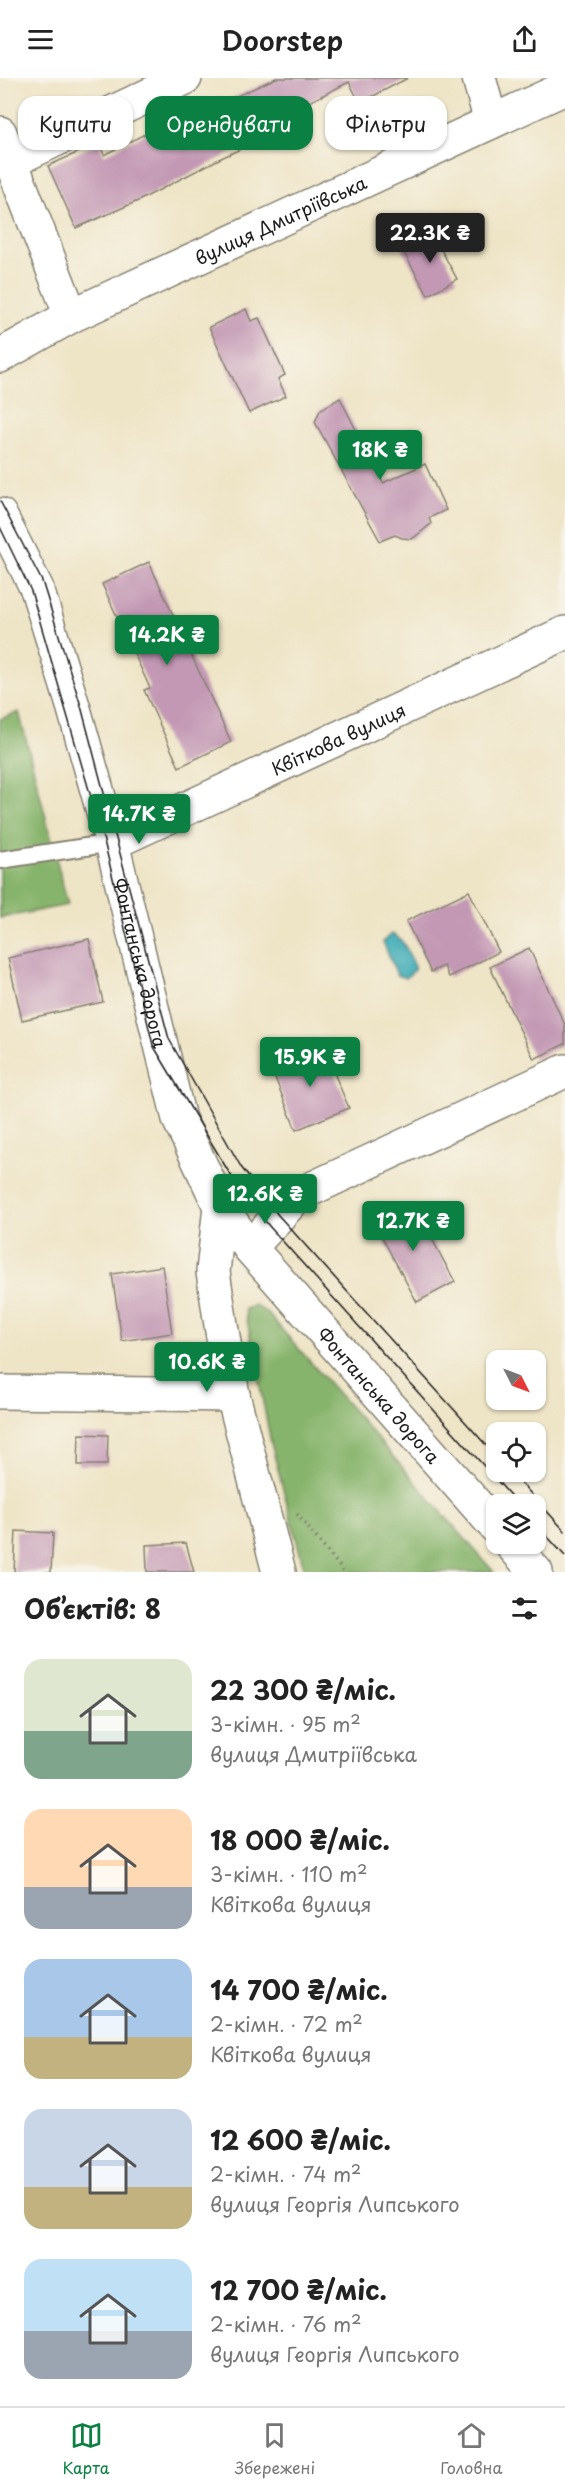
<!DOCTYPE html>
<html lang="uk">
<meta charset="utf-8">
<style>
:root{--surface:#fff;--page:#f6f6f6;--text:#222;--muted:#767676;--line:#e0e0e0;--accent:#0b8043}
body{margin:0;font-family:"Playpen Sans",sans-serif;background:var(--page);color:var(--text);height:100vh;display:flex;flex-direction:column;font-size:22px;white-space:nowrap}
*{box-sizing:border-box;margin:0}
p{font-size:20px;color:var(--muted)}
.icon{flex:none;width:33px;height:33px;fill:none;stroke:currentColor;stroke-width:2;stroke-linecap:round;stroke-linejoin:round}
.map{position:relative;height:1494px;overflow:hidden}
.sheet{display:flex;flex-direction:column;background:var(--surface);flex:1}
.sheet>*{flex:none}
.top-card{position:absolute;left:18px;top:18px;width:530px;height:54px;display:flex;gap:12px}
.needle{width:39px;rotate:132deg}
.tools{position:absolute;left:486px;top:1272px;display:grid;gap:12px}
.tools a{display:grid;place-items:center;width:60px;height:60px;border-radius:12px;background:var(--surface);box-shadow:0 2px 4px #0004;font-size:30px}
.price{position:absolute;translate:-50% -51px;padding:0 14px;border-radius:6px;background:var(--accent);color:#fff;font-size:20px;line-height:39px;filter:drop-shadow(0 2px 3px #0008)}
.price::after{content:'';position:absolute;left:50%;top:36px;width:18px;height:14px;margin-left:-9px;background:inherit;clip-path:polygon(0 0,100% 0,50% 100%)}
.price.active{background:#222;color:#fff}
ul{padding:0;list-style:none}
li{display:flex;align-items:center;gap:18px;height:150px;padding:0 24px}
li span{display:grid;place-items:center;flex:none;width:168px;height:120px;border-radius:18px;color:#555}
li>.icon{margin-inline-start:auto}
span .icon{width:72px;height:72px;fill:#fffc;stroke-width:1}
li b{font-size:26px}
h2{display:flex;justify-content:space-between;align-items:center;height:72px;padding:0 24px;font-size:26px}
.chip{padding:0 21px;border-radius:18px;background:var(--surface);box-shadow:0 2px 4px #0004;font-size:21px;line-height:54px}
.chip.active{background:var(--accent);color:#fff}
header{display:flex;justify-content:space-between;align-items:center;height:78px;padding:0 24px;background:var(--surface);font-size:27px;font-weight:600}
.dock{display:flex;justify-content:space-around;align-items:center;height:84px;border-top:2px solid var(--line);background:var(--surface);font-size:16px;color:var(--muted)}
.dock a{display:grid;justify-items:center;gap:3px}
.dock .active{color:var(--accent)}
.map>svg:first-child{display:block}
</style>
<header><svg class="icon" aria-label="menu" viewBox="0 0 24 24"><path d="M4 6h16M4 12h16M4 18h16"/></svg>Doorstep<svg class="icon" aria-label="share" viewBox="0 0 24 24"><path d="M12 15V3M7 8l5-5 5 5M5 13v7h14v-7"/></svg></header>
<div class="map">
<svg width="565" height="1494" viewBox="0 0 565 1494">
<rect width="100%" height="100%" fill="#f7f3e8"/>
<filter id="ink" filterUnits="userSpaceOnUse"><feTurbulence type="fractalNoise" baseFrequency=".0167" numOctaves="2"/><feDisplacementMap in="SourceGraphic" scale="12" xChannelSelector="R" yChannelSelector="G"/><feConvolveMatrix kernelMatrix="1 2 1 2 8 2 1 2 1" color-interpolation-filters="sRGB"/></filter>
<filter id="wash" filterUnits="userSpaceOnUse"><feTurbulence type="fractalNoise" baseFrequency=".008" numOctaves="4" result="noise"/><feDisplacementMap in="SourceGraphic" scale="24" xChannelSelector="R" yChannelSelector="G"/><feGaussianBlur stdDeviation="1.35" result="paint"/><feColorMatrix in="noise" values="0 0 0 0 0 0 0 0 0 0 0 0 0 0 0 0 0 1.4 0 .05"/><feComposite in="paint" operator="in"/></filter>
<g filter="url(#wash)">
<rect width="100%" height="100%" fill="#eee4c6"/>
<g fill="#87b46c" stroke="#526844" stroke-width="1.5">
<path d="M19,634L68,827L0,840V641Z"/>
<path d="M256,1227L271,1239L494,1494H305L271,1365L245,1231Z"/>
</g>
<path fill="#3aabb5" stroke="#2b6468" stroke-width="1.5" d="M391,856C404,858 409,878 414,888V892L406,900L397,897L383,864Z"/>
<g id="blocks">
<g fill="#c298b4">
<path d="M276,0H408L360,25L349,4L287,35L292,47L219,81L138,123L76,150L48,88L99,65L104,77L176,40L178,45Z"/>
<path d="M432,155L457,201L428,217L402,171Z"/>
<path d="M246,231L251,243L259,240L285,297L278,301L286,318L249,335L209,249Z"/>
<path d="M340,320L383,405L425,386L446,432L429,440L431,446L412,461L402,460L395,457L380,463L315,344L320,332Z"/>
<path d="M149,484L231,664L179,689L144,612L150,610L102,506Z"/>
<path d="M469,813L499,874L449,899L444,888L431,894L406,843Z"/>
<path d="M89,861L103,924L22,942L8,880Z"/>
<path d="M529,870L565,947V966L534,981L490,889Z"/>
<path d="M323,969L349,1030L296,1052L271,990Z"/>
<path d="M395,1126L403,1141L417,1133L455,1204L417,1224L371,1139Z"/>
<path d="M162,1188L172,1255L122,1263L112,1196Z"/>
<path d="M79,1356L108,1357L107,1387H78Z"/>
<path d="M16,1453L53,1455L51,1494H14Z"/>
<path d="M186,1465L194,1494H147L146,1467Z"/>
</g>
</g>
</g>
<g filter="url(#ink)">
<use href="#blocks" fill-opacity="0" stroke="#858071" stroke-width="1.5"/>
<g fill="none" stroke-linecap="round" stroke-linejoin="round">
<g stroke="#858071" stroke-width="20">
<path id="lane" d="M0,782L112,765"/>
</g>
<g stroke="#858071" stroke-width="36">
<g id="street">
<path d="M479,0L491,44"/>
<path d="M0,55L71,238"/>
<path d="M11,83L185,0"/>
<path id="s1" d="M112,765L565,555"/>
<path d="M0,1314L233,1317"/>
</g>
</g>
<g stroke="#858071" stroke-width="36">
<g id="secondary">
<path id="s2" d="M0,278L71,238L565,10"/>
<path id="s3" d="M0,437L37,511L74,631L112,765L179,1041L220,1128L250,1170L496,1449"/>
<path d="M220,1128L213,1194L221,1247L233,1317L279,1494"/>
<path d="M250,1170L298,1117L565,993"/>
<path d="M511,1466L536,1494"/>
</g>
</g>
<path stroke="#858071" stroke-width="4" stroke-dasharray="1.5 4.5" stroke-linecap="butt" d="M297,1436L344,1494"/>
<use href="#lane" stroke="#fff" stroke-width="16"/>
<use href="#street" stroke="#fff" stroke-width="33"/>
<use href="#secondary" stroke="#fff" stroke-width="33"/>
<g stroke="#1c1c1c" stroke-width="1.5">
<path d="M0,423L42,503L81,628L169,961L241,1089L278,1137L496,1378"/>
<path d="M0,449L31,513L105,767L153,967L230,1096L269,1148L518,1426"/>
<path d="M511,1394L565,1453"/>
<path d="M536,1446L565,1478"/>
</g>
</g>
</g>
<g text-anchor="middle" dominant-baseline="central" stroke-width="4.5" stroke-linejoin="round" paint-order="stroke">
<g font-size="18" fill="#1c1c1c" stroke="#f7f3e8">
<text stroke="none"><textPath href="#s2" startOffset="312">вулиця Дмитріївська</textPath></text>
<text stroke="none"><textPath href="#s1" startOffset="249">Квіткова вулиця</textPath></text>
<text stroke="none"><textPath href="#s3" startOffset="471">Фонтанська дорога</textPath></text>
<text stroke="none"><textPath href="#s3" startOffset="975">Фонтанська дорога</textPath></text>
</g>
</g>
</svg>
<div class="tools">
<a><svg class="needle" viewBox="-14 -14 28 28"><path d="M0-13l5 13h-10z" fill="#e53935"/><path d="M0 13l5-13h-10z" fill="#767676"/></svg></a>
<a><svg class="icon" aria-label="locate" viewBox="0 0 24 24"><circle cx="12" cy="12" r="6"/><path d="M12 2v4M12 18v4M2 12h4M18 12h4"/></svg></a>
<a><svg class="icon" aria-label="layers" viewBox="0 0 24 24"><path d="M12 4l9 5-9 5-9-5zM3 14l9 5 9-5"/></svg></a>
</div>
<b class="price active" style="left:430px;top:186px">22.3K ₴</b>
<b class="price" style="left:380px;top:403px">18K ₴</b>
<b class="price" style="left:167px;top:588px">14.2K ₴</b>
<b class="price" style="left:139px;top:767px">14.7K ₴</b>
<b class="price" style="left:310px;top:1010px">15.9K ₴</b>
<b class="price" style="left:265px;top:1147px">12.6K ₴</b>
<b class="price" style="left:413px;top:1174px">12.7K ₴</b>
<b class="price" style="left:207px;top:1315px">10.6K ₴</b>
<div class="top-card">
<a class="chip">Купити</a>
<a class="chip active">Орендувати</a>
<a class="chip">Фільтри</a>
</div>
</div>
<section class="sheet">
<h2>Об’єктів: 8<svg class="icon" aria-label="filters" viewBox="0 0 24 24"><path d="M4 7h16M4 17h16"/><circle cx="9" cy="7" r="2"/><circle cx="15" cy="17" r="2"/></svg></h2>
<ul>
<li><span style="background:linear-gradient(#dfe7d0 60%,#7fa58c 0)"><svg class="icon" aria-label="home" viewBox="0 0 24 24"><path d="M3 11l9-7 9 7M6 9v11h12V9"/></svg></span><div><b>22 300 ₴/міс.</b><p>3-кімн. · 95 m²</p><p>вулиця Дмитріївська</p></div></li>
<li><span style="background:linear-gradient(#ffd9b3 65%,#9aa5b1 0)"><svg class="icon" aria-label="home" viewBox="0 0 24 24"><path d="M3 11l9-7 9 7M6 9v11h12V9"/></svg></span><div><b>18 000 ₴/міс.</b><p>3-кімн. · 110 m²</p><p>Квіткова вулиця</p></div></li>
<li><span style="background:linear-gradient(#a9c7e8 65%,#c2b280 0)"><svg class="icon" aria-label="home" viewBox="0 0 24 24"><path d="M3 11l9-7 9 7M6 9v11h12V9"/></svg></span><div><b>14 700 ₴/міс.</b><p>2-кімн. · 72 m²</p><p>Квіткова вулиця</p></div></li>
<li><span style="background:linear-gradient(#c9d6e8 65%,#c2b280 0)"><svg class="icon" aria-label="home" viewBox="0 0 24 24"><path d="M3 11l9-7 9 7M6 9v11h12V9"/></svg></span><div><b>12 600 ₴/міс.</b><p>2-кімн. · 74 m²</p><p>вулиця Георгія Липського</p></div></li>
<li><span style="background:linear-gradient(#bfe0f5 60%,#9aa5b1 0)"><svg class="icon" aria-label="home" viewBox="0 0 24 24"><path d="M3 11l9-7 9 7M6 9v11h12V9"/></svg></span><div><b>12 700 ₴/міс.</b><p>2-кімн. · 76 m²</p><p>вулиця Георгія Липського</p></div></li>
</ul>
</section>
<nav class="dock">
<a class="active"><svg class="icon" aria-label="map" viewBox="0 0 24 24"><path d="M3 6l6-2 6 2 6-2v14l-6 2-6-2-6 2zM9 4v14M15 6v14"/></svg>Карта</a>
<a><svg class="icon" aria-label="saved" viewBox="0 0 24 24"><path d="M7 4h10v16l-5-4-5 4z"/></svg>Збережені</a>
<a><svg class="icon" aria-label="home" viewBox="0 0 24 24"><path d="M3 11l9-7 9 7M6 9v11h12V9"/></svg>Головна</a>
</nav>
